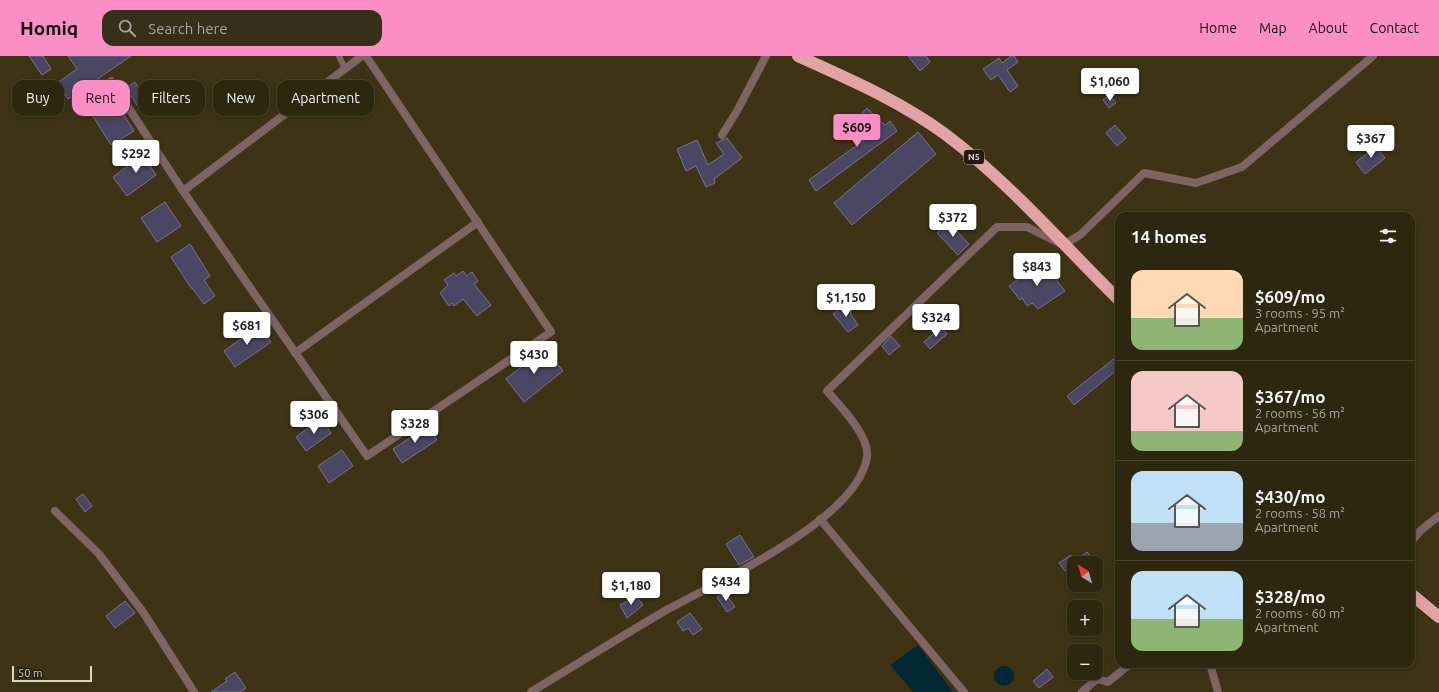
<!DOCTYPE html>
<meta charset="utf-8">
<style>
:root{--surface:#2e2710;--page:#362f19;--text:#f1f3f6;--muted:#a7a59f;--line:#494430;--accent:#fb8fc5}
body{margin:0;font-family:Ubuntu,sans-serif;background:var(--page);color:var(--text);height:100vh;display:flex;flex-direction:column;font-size:15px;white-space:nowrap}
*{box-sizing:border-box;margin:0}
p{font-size:13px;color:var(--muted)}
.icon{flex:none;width:22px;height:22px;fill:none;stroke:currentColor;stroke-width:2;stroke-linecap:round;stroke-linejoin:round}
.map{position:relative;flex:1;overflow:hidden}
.side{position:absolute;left:1115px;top:156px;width:300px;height:456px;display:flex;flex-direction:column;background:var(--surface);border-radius:12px;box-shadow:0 2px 10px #0003,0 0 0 1px var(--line)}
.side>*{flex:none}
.banner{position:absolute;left:12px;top:24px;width:380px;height:36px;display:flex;gap:8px}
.needle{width:26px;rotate:323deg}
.controls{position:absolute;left:1067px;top:500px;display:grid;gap:8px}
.controls a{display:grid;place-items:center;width:36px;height:36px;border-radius:8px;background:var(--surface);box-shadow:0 2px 10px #0003,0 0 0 1px var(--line);font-size:20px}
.scale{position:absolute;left:12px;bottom:10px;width:80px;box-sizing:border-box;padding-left:4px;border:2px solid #ddd7c6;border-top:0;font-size:11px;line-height:14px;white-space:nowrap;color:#ddd7c6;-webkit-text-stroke:3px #211c0f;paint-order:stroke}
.price{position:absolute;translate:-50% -34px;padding:0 9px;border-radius:4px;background:#fff;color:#222;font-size:13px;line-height:26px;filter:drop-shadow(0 1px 2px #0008)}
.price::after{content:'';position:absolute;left:50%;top:24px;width:12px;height:9px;margin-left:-6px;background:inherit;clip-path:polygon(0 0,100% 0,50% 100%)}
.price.current{background:var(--accent);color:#111}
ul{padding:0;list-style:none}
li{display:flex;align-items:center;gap:12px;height:100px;padding:0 16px}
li+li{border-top:1px solid var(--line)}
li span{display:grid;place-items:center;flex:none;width:112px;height:80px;border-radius:12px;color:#555}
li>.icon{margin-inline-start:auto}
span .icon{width:48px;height:48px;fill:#fffc;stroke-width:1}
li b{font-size:17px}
h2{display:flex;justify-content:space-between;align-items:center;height:48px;padding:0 16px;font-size:17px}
.chip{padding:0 14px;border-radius:12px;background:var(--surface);box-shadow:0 2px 10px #0003,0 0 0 1px var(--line);font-size:14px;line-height:36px}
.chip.current{background:var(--accent);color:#111}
header{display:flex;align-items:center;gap:24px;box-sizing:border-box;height:56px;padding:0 20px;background:var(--accent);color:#111}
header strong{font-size:19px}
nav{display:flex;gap:22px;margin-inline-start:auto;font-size:14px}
.search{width:280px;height:36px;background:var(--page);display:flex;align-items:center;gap:10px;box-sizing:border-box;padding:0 14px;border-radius:12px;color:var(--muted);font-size:15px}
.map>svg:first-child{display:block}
</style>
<header>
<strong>Homiq</strong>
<div class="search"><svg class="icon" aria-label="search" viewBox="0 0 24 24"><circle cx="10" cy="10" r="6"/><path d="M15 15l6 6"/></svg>Search here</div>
<nav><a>Home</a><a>Map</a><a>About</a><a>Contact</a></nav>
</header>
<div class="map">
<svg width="1439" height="636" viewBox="0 0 1439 636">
<rect width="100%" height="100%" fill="#3e3415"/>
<g fill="#012833">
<path d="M918,589L953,636H913L890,609Z"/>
<circle cx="1004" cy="620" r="10"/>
</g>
<g fill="#4b4663" stroke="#787292">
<path d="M29,0H43L51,13L42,19Z"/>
<path d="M68,0H131L68,43L57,27L77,13Z"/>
<path d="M908,0H926L930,6L920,15Z"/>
<path d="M1011,0H1014L1018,6L1007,14L1018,30L1010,36L998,19L991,24L983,13L999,2L1002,7Z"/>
<path d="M135,26L148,46L139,52L126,32Z"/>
<path d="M109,35L134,75L111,89L86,49Z"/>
<path d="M1110,39L1116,47L1109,52L1103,44Z"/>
<path d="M867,52L885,69L890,65L897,75L816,135L809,124L871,79L855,65Z"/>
<path d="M1115,69L1126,82L1117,90L1106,77Z"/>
<path d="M918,76L936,98L852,169L834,147Z"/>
<path d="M727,82L742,102L714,123L715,127L706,131L696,110L686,115L677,93L697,84L708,109L724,98L716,87Z"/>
<path d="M1374,88L1385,102L1365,118L1356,106L1368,97L1366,94Z"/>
<path d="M149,94L157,105L150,110L156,119L127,140L113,121Z"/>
<path d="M165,146L181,170L157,186L141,162Z"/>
<path d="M948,166L969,188L958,199L937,177Z"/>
<path d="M190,188L210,220L204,224L215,240L204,248L192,232H191L171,201Z"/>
<path d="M1042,205L1065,235L1038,253L1032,247L1027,250L1022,242L1020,244L1009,230Z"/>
<path d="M463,215L467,220L472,216L478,225L474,228L491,249L477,260L463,243L454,250L452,247L449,250L440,237L448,229L444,224L454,217L456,220Z"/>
<path d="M846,248L852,255L850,257L858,269L848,276L833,258Z"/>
<path d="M259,270L271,286L235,311L224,295Z"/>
<path d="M941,271L947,278L930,293L924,286Z"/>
<path d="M891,280L900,290L889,299L882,290Z"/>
<path d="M545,292L563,315L524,346L506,323Z"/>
<path d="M1115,302L1119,307V312L1074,349L1067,340Z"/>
<path d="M321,362L331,377L306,395L296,381Z"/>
<path d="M428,370L437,384L402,407L393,393Z"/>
<path d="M342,394L353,410L329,427L318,410Z"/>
<path d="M83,438L92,450L85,456L76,443Z"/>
<path d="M740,479L754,501L739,509L726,488Z"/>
<path d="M1087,496L1096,507H1083L1079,502Z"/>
<path d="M1071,499L1076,506L1065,515L1059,507Z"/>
<path d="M724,536L735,551L727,556L717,541Z"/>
<path d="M636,540L643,549L627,562L620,549Z"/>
<path d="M125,545L135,557L115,572L106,560Z"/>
<path d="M690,557L702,573L693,579L688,572L683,575L677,566Z"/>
<path d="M1047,613L1053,621L1039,632L1033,625Z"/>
<path d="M235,616L246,632L240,636H211L227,625L225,623Z"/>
</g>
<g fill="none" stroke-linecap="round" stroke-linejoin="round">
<path stroke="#7f6464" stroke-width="6" d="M339,0L345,13"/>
<g stroke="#7f6464" stroke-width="8">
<path d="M362,0L183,135L367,400L551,276L366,0"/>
<path d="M111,25L183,135"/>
<path d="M722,79L737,55L766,0"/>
<path d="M295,297L478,166"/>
<path d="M55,455L99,498L143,556L194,636"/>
<path d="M820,463L964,636"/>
<path d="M1411,486L1421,474L1439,460"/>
<path d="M1210,608L1218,636"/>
<path d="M531,636C575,609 619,582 663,556C716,526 857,465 867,401C870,380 840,350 827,335L997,171H1027L1063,189L1080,179L1144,117L1196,127L1242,111L1373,0"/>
<path d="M1082,636L1097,623L1108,626L1130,608"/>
</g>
<g stroke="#e3a2a3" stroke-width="12">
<path d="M798,0C849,23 900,45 945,78C1009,126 1063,189 1119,244"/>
<path d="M1411,538L1439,561"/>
</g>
</g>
<g text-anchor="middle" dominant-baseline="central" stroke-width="3" stroke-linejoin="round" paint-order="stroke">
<rect fill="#211c0f" stroke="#a59f8f" stroke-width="1" x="964" y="94" width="20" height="14" rx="3"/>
<g font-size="9" font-weight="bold" fill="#ddd7c6">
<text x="974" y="101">N5</text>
</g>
</g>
</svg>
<div class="controls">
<a><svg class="needle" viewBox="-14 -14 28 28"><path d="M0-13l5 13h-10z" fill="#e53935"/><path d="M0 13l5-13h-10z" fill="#a7a59f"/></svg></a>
<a>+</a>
<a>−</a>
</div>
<div class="scale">50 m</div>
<b class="price" style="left:1110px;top:46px">$1,060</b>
<b class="price current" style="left:857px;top:92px">$609</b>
<b class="price" style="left:1371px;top:103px">$367</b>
<b class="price" style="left:136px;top:118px">$292</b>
<b class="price" style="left:953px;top:182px">$372</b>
<b class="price" style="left:1037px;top:231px">$843</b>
<b class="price" style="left:846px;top:262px">$1,150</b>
<b class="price" style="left:936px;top:282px">$324</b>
<b class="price" style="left:247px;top:290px">$681</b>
<b class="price" style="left:534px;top:319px">$430</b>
<b class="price" style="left:314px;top:379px">$306</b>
<b class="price" style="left:415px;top:388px">$328</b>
<b class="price" style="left:726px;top:546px">$434</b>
<b class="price" style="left:631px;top:550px">$1,180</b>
<div class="banner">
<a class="chip">Buy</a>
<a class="chip current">Rent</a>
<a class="chip">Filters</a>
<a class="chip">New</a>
<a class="chip">Apartment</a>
</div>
<section class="side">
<h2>14 homes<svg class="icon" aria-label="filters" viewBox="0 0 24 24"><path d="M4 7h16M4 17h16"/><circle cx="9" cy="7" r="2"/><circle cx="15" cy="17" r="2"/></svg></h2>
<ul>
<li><span style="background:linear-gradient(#ffd9b3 60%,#8fb573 0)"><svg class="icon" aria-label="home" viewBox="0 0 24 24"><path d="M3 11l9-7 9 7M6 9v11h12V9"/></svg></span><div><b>$609/mo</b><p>3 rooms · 95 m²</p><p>Apartment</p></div></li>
<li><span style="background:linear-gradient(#f6c9c9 75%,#8fb573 0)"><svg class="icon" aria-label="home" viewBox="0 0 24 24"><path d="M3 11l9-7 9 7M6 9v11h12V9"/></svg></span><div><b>$367/mo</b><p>2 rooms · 56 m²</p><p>Apartment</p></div></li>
<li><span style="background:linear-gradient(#bfe0f5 65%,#9aa5b1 0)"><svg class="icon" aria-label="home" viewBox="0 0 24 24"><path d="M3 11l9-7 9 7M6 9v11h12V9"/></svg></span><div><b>$430/mo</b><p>2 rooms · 58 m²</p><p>Apartment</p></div></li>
<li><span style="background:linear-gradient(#bfe0f5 60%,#8fb573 0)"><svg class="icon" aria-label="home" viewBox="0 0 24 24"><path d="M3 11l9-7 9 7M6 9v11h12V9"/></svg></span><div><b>$328/mo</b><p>2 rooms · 60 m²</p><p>Apartment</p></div></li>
</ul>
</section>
</div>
